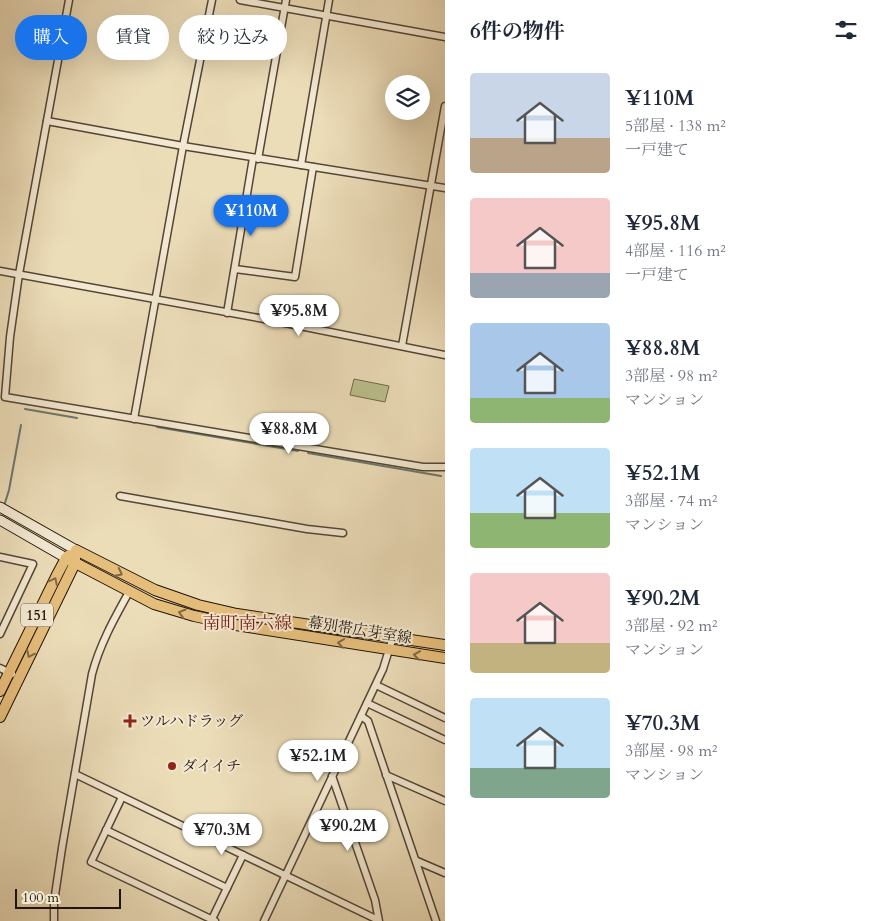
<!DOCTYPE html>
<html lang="ja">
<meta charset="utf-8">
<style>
:root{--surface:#fff;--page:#f6f6f7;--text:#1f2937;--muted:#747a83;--accent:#1a73e8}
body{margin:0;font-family:Cardo,"Noto Serif JP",serif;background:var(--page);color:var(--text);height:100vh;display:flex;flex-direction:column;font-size:19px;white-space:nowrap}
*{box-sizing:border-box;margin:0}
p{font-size:16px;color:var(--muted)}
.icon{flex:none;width:28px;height:28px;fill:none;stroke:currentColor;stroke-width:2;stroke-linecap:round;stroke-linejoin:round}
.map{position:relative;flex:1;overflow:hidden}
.drawer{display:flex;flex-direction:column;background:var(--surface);width:440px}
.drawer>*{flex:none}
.hud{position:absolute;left:15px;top:15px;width:355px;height:45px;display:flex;gap:10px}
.tools{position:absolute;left:385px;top:75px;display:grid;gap:10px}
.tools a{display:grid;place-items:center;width:45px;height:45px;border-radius:50%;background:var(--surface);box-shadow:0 5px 20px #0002;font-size:25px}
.scale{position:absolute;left:15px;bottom:12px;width:106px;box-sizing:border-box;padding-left:5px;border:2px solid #201407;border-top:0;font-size:14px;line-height:18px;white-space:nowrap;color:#201407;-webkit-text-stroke:4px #f3e9d2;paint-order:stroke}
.price{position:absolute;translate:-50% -42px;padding:0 11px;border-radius:18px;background:#fff;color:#222;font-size:16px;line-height:32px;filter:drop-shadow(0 1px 2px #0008)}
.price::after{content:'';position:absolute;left:50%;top:30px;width:15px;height:11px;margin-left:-8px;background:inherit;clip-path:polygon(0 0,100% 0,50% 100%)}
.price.current{background:var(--accent);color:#fff}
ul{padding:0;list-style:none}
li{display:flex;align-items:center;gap:15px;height:125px;padding:0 25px}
li span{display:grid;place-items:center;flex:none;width:140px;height:100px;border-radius:5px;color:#555}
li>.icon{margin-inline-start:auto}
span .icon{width:60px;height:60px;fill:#fffc;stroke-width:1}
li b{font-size:21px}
h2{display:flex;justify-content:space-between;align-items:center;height:60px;padding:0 25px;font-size:21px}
.pill{padding:0 18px;border-radius:22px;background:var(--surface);box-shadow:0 5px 20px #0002;font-size:18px;line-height:45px}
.pill.current{background:var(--accent);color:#fff}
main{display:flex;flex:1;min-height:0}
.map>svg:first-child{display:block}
</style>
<main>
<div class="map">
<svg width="445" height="921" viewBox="0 0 445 921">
<rect width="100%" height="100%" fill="#ecddb9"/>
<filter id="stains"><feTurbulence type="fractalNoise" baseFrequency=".004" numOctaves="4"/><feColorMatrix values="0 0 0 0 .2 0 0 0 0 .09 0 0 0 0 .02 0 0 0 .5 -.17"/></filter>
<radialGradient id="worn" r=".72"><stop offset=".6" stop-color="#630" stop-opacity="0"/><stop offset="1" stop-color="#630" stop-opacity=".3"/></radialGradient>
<path fill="#bbc08d" stroke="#6e6a4a" d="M354,379L389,386L385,402L350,395Z"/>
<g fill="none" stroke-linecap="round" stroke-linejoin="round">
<g stroke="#69786f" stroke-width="2">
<path d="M25,409L77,418"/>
<path d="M157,427L298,451"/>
<path d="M308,453L441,476"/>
<path d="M4,506L9,490L21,425"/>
</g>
<g stroke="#534634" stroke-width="9">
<g id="minor">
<path d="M69,0L19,274L10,337L5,397L423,467H445"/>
<path d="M240,0L445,37"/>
<path d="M47,121L183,146L445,188"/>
<path d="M258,159L286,0"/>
<path d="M301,165L329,0"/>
<path d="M235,269L295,277L313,167"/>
<path d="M0,271L275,321L445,355"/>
<path d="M227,313L253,158"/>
<path d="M402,346L445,106"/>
<path d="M134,419L183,146L212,0"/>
<path d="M120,496L307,529L343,533"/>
<path d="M0,557L33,564L0,634"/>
<path d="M0,668L12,674"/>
<path d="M376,685L445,718"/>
<path d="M367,703L445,740"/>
<path d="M361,716L368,721L436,921"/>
<path d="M75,774L378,920"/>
<path d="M386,775L445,801"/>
<path d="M332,776L375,900L379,921"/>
<path d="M122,797L91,862L215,921"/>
<path d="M106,830L227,888"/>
<path d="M417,861L445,873"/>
<path d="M212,919L243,855"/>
<path d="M54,921V902L62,848L92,674C100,644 114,619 129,592"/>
<path d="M264,921L383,669L393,637"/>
</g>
</g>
<g stroke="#201407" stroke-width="11">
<g id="secondary">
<path d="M0,507L76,550"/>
<path d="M0,520L66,558"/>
</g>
</g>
<g stroke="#201407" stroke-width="12">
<g id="primary">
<path d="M76,550L155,590L198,605L237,614L445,645"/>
<path d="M66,558L154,604L194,616L236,625L445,658"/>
<path d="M0,691L58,573L66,558L69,555"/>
<path d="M0,717L75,563V556"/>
</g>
</g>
<use href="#minor" stroke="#f3e9d2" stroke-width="6"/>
<use href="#secondary" stroke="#f3e9d2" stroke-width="9"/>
<use href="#primary" stroke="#e6be7c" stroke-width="10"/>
</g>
<defs><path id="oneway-chevron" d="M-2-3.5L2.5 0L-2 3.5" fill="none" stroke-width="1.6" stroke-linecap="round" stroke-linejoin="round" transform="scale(1.25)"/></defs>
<g stroke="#836942">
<use href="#oneway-chevron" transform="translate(119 573) rotate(27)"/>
<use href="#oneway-chevron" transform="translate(54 581) rotate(-64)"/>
<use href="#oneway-chevron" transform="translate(182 613) rotate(-163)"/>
<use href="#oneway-chevron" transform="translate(341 643) rotate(-171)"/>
<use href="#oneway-chevron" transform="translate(30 654) rotate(116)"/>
<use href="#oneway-chevron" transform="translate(417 655) rotate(-172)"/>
</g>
<g fill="#8f2418" stroke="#f3e9d2" stroke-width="2">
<path d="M127.5 713.5h5v5h5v5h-5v5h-5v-5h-5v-5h5z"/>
<circle cx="172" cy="766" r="5"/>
</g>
<g text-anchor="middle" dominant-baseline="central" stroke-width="4" stroke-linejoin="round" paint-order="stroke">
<rect fill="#f3e9d2" stroke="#5f5444" stroke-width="1" x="21" y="603.5" width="32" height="23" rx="4"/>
<g font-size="14" font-weight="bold" fill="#201407">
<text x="37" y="615">151</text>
</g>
<g font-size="15" fill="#201407" stroke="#f3e9d2">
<text transform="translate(360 630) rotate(9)">幕別帯広芽室線</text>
</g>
<g font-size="15" fill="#201407" stroke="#f3e9d2" text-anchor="start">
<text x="140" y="721">ツルハドラッグ</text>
<text x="182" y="766">ダイイチ</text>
</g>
<g font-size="18" fill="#7a1f14" stroke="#f3e9d2">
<text x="247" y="623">南町南六線</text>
</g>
</g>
<rect width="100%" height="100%" filter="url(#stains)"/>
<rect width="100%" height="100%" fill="url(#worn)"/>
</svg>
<div class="tools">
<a><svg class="icon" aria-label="layers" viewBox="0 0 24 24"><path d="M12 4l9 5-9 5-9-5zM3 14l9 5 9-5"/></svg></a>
</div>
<div class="scale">100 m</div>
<b class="price current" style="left:251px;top:237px">¥110M</b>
<b class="price" style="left:299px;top:337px">¥95.8M</b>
<b class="price" style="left:289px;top:455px">¥88.8M</b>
<b class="price" style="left:318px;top:782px">¥52.1M</b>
<b class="price" style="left:348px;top:852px">¥90.2M</b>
<b class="price" style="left:222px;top:856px">¥70.3M</b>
<div class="hud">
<a class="pill current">購入</a>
<a class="pill">賃貸</a>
<a class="pill">絞り込み</a>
</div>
</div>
<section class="drawer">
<h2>6件の物件<svg class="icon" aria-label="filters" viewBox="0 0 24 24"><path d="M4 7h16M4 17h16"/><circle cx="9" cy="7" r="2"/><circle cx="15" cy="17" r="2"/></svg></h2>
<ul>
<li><span style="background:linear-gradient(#c9d6e8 65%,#b9a48a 0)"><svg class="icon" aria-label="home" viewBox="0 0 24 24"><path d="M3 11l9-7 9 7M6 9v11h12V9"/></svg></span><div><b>¥110M</b><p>5部屋 · 138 m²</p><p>一戸建て</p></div></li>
<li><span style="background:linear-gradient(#f6c9c9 75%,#9aa5b1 0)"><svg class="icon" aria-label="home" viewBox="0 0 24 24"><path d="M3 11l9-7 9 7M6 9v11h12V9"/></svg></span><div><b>¥95.8M</b><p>4部屋 · 116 m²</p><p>一戸建て</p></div></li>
<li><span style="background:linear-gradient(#a9c7e8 75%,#8fb573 0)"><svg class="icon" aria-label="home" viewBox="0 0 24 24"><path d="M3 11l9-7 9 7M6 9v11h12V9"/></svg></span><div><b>¥88.8M</b><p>3部屋 · 98 m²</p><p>マンション</p></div></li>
<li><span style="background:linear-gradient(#bfe0f5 65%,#8fb573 0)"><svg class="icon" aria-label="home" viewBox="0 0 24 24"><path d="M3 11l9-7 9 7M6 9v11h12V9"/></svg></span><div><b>¥52.1M</b><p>3部屋 · 74 m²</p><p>マンション</p></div></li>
<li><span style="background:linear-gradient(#f6c9c9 70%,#c2b280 0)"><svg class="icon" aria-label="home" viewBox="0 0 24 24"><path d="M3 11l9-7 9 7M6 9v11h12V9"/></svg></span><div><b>¥90.2M</b><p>3部屋 · 92 m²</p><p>マンション</p></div></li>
<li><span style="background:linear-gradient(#bfe0f5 70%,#7fa58c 0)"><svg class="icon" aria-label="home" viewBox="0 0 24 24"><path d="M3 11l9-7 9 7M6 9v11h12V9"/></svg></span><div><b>¥70.3M</b><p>3部屋 · 98 m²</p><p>マンション</p></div></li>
</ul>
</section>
</main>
